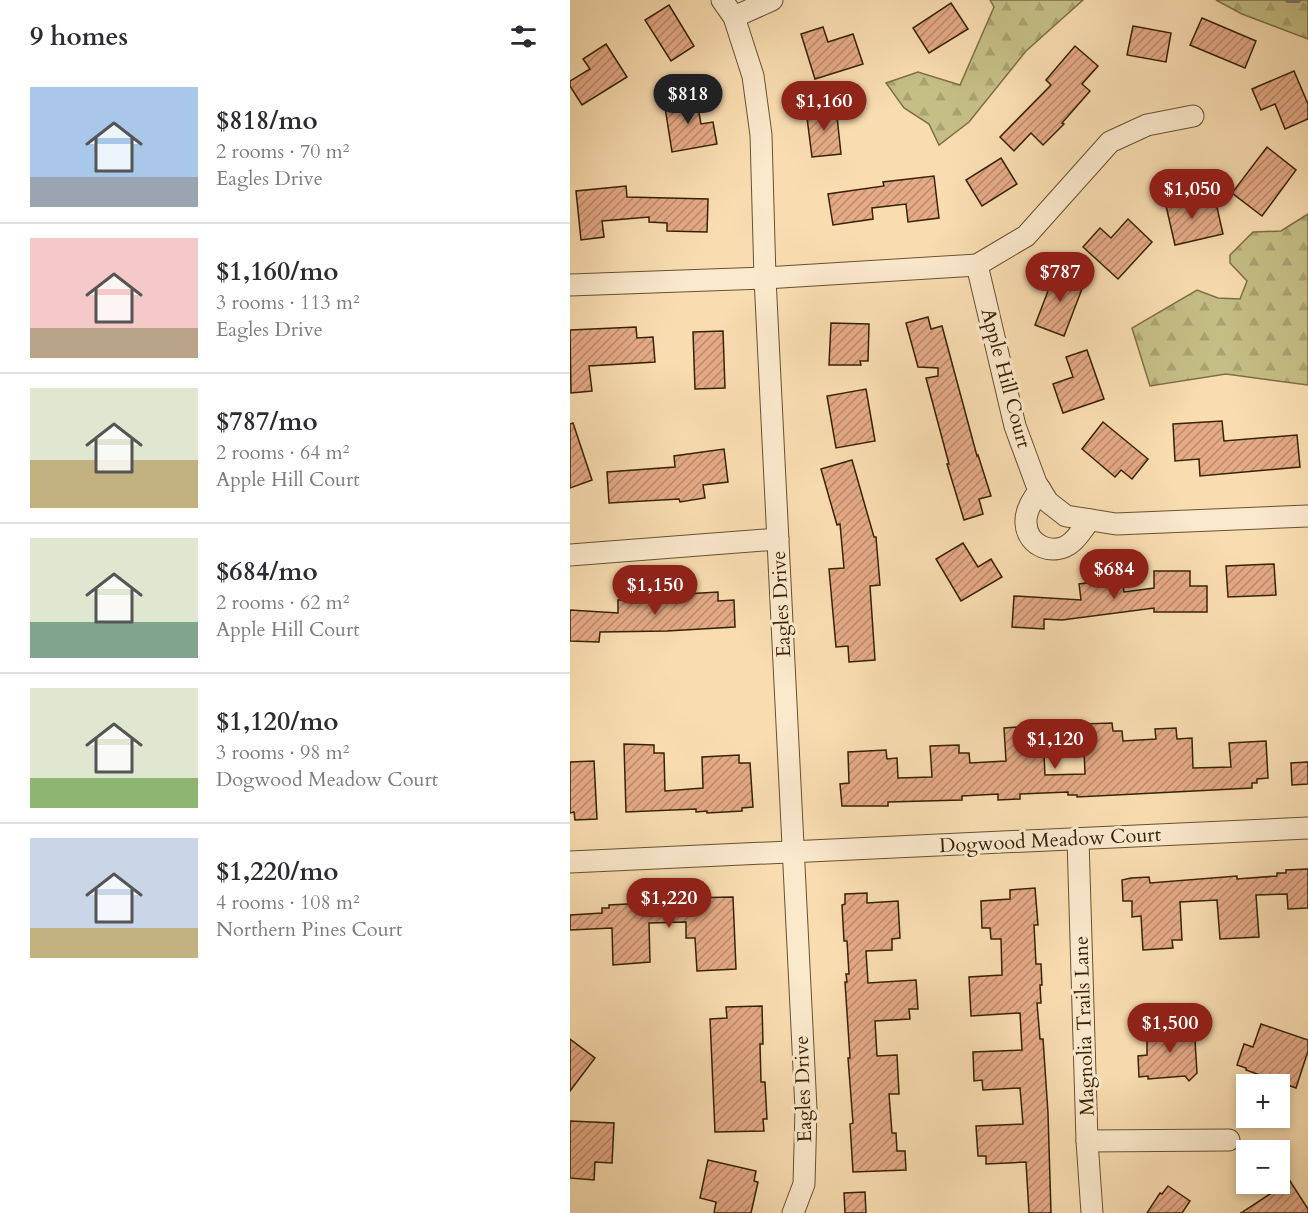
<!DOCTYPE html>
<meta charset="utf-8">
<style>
:root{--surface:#fff;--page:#f2f2f3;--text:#2b2b33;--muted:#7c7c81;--line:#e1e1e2;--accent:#8f2418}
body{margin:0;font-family:Cardo,serif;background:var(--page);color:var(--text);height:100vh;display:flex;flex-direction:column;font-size:22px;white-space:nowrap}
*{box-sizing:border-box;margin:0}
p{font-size:20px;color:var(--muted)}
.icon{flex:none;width:33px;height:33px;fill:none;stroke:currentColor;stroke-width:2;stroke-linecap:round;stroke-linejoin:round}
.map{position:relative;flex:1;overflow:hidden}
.sheet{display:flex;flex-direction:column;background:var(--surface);width:570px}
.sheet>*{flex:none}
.controls{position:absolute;left:666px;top:1074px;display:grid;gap:12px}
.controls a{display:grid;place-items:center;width:54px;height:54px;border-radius:0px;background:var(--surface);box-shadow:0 3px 9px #0003;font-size:30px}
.price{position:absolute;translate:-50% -51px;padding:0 14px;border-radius:21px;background:var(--accent);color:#fff;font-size:20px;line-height:39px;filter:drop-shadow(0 2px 3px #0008)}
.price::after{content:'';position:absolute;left:50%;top:36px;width:18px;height:14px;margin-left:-9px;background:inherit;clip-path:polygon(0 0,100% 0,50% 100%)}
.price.on{background:#222;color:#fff}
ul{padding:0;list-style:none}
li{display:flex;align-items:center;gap:18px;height:150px;padding:0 30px}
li+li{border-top:2px solid var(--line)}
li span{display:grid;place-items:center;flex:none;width:168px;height:120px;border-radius:0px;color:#555}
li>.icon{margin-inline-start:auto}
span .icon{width:72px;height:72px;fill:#fffc;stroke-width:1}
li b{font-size:26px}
h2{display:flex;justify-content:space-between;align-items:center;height:72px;padding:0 30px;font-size:26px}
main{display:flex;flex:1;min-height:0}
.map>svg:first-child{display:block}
</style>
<main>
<section class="sheet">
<h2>9 homes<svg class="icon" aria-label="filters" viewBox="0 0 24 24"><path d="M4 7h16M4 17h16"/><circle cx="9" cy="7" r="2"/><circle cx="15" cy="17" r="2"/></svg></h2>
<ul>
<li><span style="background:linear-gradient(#a9c7e8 75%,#9aa5b1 0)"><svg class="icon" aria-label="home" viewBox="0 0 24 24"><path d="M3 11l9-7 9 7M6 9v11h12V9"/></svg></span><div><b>$818/mo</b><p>2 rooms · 70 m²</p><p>Eagles Drive</p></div></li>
<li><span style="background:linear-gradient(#f6c9c9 75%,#b9a48a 0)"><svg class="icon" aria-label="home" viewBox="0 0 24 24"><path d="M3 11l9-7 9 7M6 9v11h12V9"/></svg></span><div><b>$1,160/mo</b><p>3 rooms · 113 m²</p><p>Eagles Drive</p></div></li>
<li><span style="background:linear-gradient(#dfe7d0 60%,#c2b280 0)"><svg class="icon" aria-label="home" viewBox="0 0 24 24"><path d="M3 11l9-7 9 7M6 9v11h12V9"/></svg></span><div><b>$787/mo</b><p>2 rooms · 64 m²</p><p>Apple Hill Court</p></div></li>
<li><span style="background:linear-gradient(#dfe7d0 70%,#7fa58c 0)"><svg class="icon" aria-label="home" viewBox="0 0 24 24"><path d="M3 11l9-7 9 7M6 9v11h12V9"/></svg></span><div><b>$684/mo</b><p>2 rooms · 62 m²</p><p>Apple Hill Court</p></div></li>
<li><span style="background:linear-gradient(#dfe7d0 75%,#8fb573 0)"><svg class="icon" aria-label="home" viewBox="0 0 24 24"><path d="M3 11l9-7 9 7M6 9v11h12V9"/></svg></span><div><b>$1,120/mo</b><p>3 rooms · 98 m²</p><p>Dogwood Meadow Court</p></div></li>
<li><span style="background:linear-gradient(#c9d6e8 75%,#c2b280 0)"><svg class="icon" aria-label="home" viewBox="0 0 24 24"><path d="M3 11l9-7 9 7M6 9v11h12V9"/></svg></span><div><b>$1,220/mo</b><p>4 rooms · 108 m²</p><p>Northern Pines Court</p></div></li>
</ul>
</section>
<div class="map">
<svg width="738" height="1213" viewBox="0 0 738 1213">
<defs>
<pattern id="forest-firs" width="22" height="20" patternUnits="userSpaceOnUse" patternTransform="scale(1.5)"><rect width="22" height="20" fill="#c5bf86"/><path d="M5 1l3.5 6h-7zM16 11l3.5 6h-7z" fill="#aaa472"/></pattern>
<pattern id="building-hatch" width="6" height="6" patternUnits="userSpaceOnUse" patternTransform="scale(1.5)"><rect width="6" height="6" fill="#e5aa86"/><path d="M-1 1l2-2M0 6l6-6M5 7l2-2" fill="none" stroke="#ba8a6c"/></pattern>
</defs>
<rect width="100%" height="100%" fill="#f9ddb0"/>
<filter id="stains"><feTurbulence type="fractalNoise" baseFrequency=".00333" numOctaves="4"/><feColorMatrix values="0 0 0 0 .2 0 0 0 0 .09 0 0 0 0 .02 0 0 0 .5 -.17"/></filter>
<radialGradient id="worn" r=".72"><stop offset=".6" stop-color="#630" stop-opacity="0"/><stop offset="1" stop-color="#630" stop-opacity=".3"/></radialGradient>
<g fill="url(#forest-firs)" stroke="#7e7046" stroke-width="1.5">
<path d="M420,0H513L456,51L399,122L369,145L359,124L334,108L316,83L348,72L390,85L424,7Z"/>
<path d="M646,0H738V39L672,14Z"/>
<path d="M738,214V385L656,374L580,386L562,328L627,290L648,298L670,299L677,281L660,263V255L683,232L711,231Z"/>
</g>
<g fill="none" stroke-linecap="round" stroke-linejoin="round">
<path stroke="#747e6a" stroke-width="6" d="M718,0H728"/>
</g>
<g fill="url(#building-hatch)" stroke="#362207" stroke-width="1.5">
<path d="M381,3L398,29L359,53L343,28Z"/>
<path d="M99,5L124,46L101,61L75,20Z"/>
<path d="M632,18L686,41L675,68L620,45Z"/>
<path d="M563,26L601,33L596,62L557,55Z"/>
<path d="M253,27L258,42L283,34L293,64L245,79L231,34Z"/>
<path d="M36,44L57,77L12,105L0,86V81L20,69L13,59Z"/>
<path d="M505,46L528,66L512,84L520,91L492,123L494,124L473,145L461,133L444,151L430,137L481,85L476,80Z"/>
<path d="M724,71L738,104V119L715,129L705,104L691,110L682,89Z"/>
<path d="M126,96L131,124L143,122L147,144L102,152L94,101Z"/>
<path d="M266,107L271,154L242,157L236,110Z"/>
<path d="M697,147L726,170L692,216L662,193Z"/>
<path d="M431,158L447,184L412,206L396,180Z"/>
<path d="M364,176L369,218L338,222L336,204L302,208L303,219L263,225L258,194L314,186L313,182Z"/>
<path d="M56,186L57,197L138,199L137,232L97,231V223L79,222V217L32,221L34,237L11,240L6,191Z"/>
<path d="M616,192L620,209L646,203L653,234L605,245L594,197Z"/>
<path d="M558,219L582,242L548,279L513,247L530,228L541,238Z"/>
<path d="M486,270L515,281L494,336L465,325Z"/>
<path d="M358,317L361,329L372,326L407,456L408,455L421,496L409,499L413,514L394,520L377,464H379L356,378L368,376V368L348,367L336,323Z"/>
<path d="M261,323L299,324L298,361H290L291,365H259Z"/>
<path d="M66,327L67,338L83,337L85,362L19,366L22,391L1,393L0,330Z"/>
<path d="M153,331L155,388L125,389L123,332Z"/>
<path d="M517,350L534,399L493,413L483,384L503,377L496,357Z"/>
<path d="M296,389L305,441L266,448L257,396Z"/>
<path d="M652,421L654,441L727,435L730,467L630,476L629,459L605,461L603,424Z"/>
<path d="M533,422L578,459L562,479L551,470L545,477L512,449Z"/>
<path d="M3,423L22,480L0,488V424Z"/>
<path d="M154,449L158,482L133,485L135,498L110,502L109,499L39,503L37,472L105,467L104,456Z"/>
<path d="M282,460L304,537H306L310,585L300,586L305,660L279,662L278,646L266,647L259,569L274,568L270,524L267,525L251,469Z"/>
<path d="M393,543L408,567L421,559L432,577L391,601L366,559Z"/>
<path d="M704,564L706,595L658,597L656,566Z"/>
<path d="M584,571H620V586H637V612H584V608L492,620L474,619V629L442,627L444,596L511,600L509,584L552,578L554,592L584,588Z"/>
<path d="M148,592V601L164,600L165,627L97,631L30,632L29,642L0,641V610L48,613V600L114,598V594Z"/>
<path d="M542,723L543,731H552L553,741L586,739L585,729L606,728L607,739L622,738L623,768L661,767L659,743L696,741L698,778L687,779V783H682V788L507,797V795H498V792L450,794V799L428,800V794L392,796V800L318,802V806H272L270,784L279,783L278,752L316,750L317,759L327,758L328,778L362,777L360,746L389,745V753H399L400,763L436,761L434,728L463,726L464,735H473L475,775L515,774L513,724Z"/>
<path d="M54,744L84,745V753H94L95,791L133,788L132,757L169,755V763H180L183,807L172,808V811L137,813V811L126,812V809L56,812Z"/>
<path d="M24,761L27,819L5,820L4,812L0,813V762Z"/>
<path d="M738,762V784L722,785L721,763Z"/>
<path d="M738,869V908L718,909L717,894L686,895L689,937L650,939L647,900L610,902L612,940H602L603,948L573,950L571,916L562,917V901H553L552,880L561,878L579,877L580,883L667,876V879L707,876V873H716V870Z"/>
<path d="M465,888L468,925H464L466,964H471L472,985H470L471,1003H467L470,1039H473L478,1113L481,1213H459L456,1162L416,1164V1156H408L406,1126L453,1124L450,1088L413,1090L412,1080L404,1081L403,1052L452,1050L450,1013L401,1016L399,977L432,975L431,939H421L420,928H412L411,901L440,899V890Z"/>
<path d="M297,893V903L328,901L330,938L322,939V950L296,951L298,983L346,980L348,1009H339L340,1019L305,1021L307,1056L327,1055L329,1094H319L322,1133H326L327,1151H335L336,1170L283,1172L280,1124L283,1123L278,1058H280L275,982H277L276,974H279L277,941H274L272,905L275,904V894Z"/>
<path d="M163,897L166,969L127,971L125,938H116V922L79,923L80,962L43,965L42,928L0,930V915L32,913V908H39V905L114,901V898Z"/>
<path d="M192,1006L193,1044H190L191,1082H195L197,1119H193L194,1131L145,1132L140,1019L157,1018L156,1007Z"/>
<path d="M604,1024H624L627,1073L619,1081L615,1076L578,1079V1076L569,1077L568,1056L577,1055V1038H586V1032H605Z"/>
<path d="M691,1024L738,1040V1051L726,1088L676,1070V1068L667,1065L674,1044L683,1047Z"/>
<path d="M0,1039L25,1058L0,1091Z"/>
<path d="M0,1121L44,1123L42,1163L25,1162L24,1180L0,1178Z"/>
<path d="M138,1160L186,1171L184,1181L188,1182L181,1213H144L146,1202L130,1198Z"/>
<path d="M720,1181L738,1209V1213H671Z"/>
<path d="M598,1186L620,1201L612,1213H577L590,1193L592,1194Z"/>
<path d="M295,1192L296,1213H275L274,1193Z"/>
</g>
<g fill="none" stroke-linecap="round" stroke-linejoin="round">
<g stroke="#675131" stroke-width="23">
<g id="street">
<path d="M152,0L164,17L183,76L191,135L195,278L236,1109L234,1184L223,1213"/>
<path d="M164,17L202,0"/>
<path d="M407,265L445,426L466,483L478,502L496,516L546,524L738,516"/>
<path d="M0,285L195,278L407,265L456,236L540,142L577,125L623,116"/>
<path d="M470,489C463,499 455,511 456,523C457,547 485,557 502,542C509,536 514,527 520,520"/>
<path d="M0,555L208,539"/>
<path d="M508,839L517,1141L522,1213"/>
<path d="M0,862L738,828"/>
<path d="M517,1141L659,1140"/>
</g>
</g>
<use href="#street" stroke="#fbe9cc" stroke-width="21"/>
</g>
<g text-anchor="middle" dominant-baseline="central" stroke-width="6" stroke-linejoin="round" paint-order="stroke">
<g font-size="20" fill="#362207" stroke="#fbe9cc">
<text transform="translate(436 378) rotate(75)">Apple Hill Court</text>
<text transform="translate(211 604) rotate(-93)">Eagles Drive</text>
<text transform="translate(480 840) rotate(-3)">Dogwood Meadow Court</text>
<text transform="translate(514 1026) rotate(-92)">Magnolia Trails Lane</text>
<text transform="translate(233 1089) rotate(-92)">Eagles Drive</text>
</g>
</g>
<rect width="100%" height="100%" filter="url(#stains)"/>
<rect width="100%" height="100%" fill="url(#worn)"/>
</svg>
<div class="controls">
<a>+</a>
<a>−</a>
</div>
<b class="price on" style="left:118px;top:125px">$818</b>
<b class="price" style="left:254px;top:132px">$1,160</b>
<b class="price" style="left:622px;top:220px">$1,050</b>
<b class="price" style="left:490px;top:303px">$787</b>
<b class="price" style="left:544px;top:600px">$684</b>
<b class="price" style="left:85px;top:616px">$1,150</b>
<b class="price" style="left:485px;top:770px">$1,120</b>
<b class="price" style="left:99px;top:929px">$1,220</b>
<b class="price" style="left:600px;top:1054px">$1,500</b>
</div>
</main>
